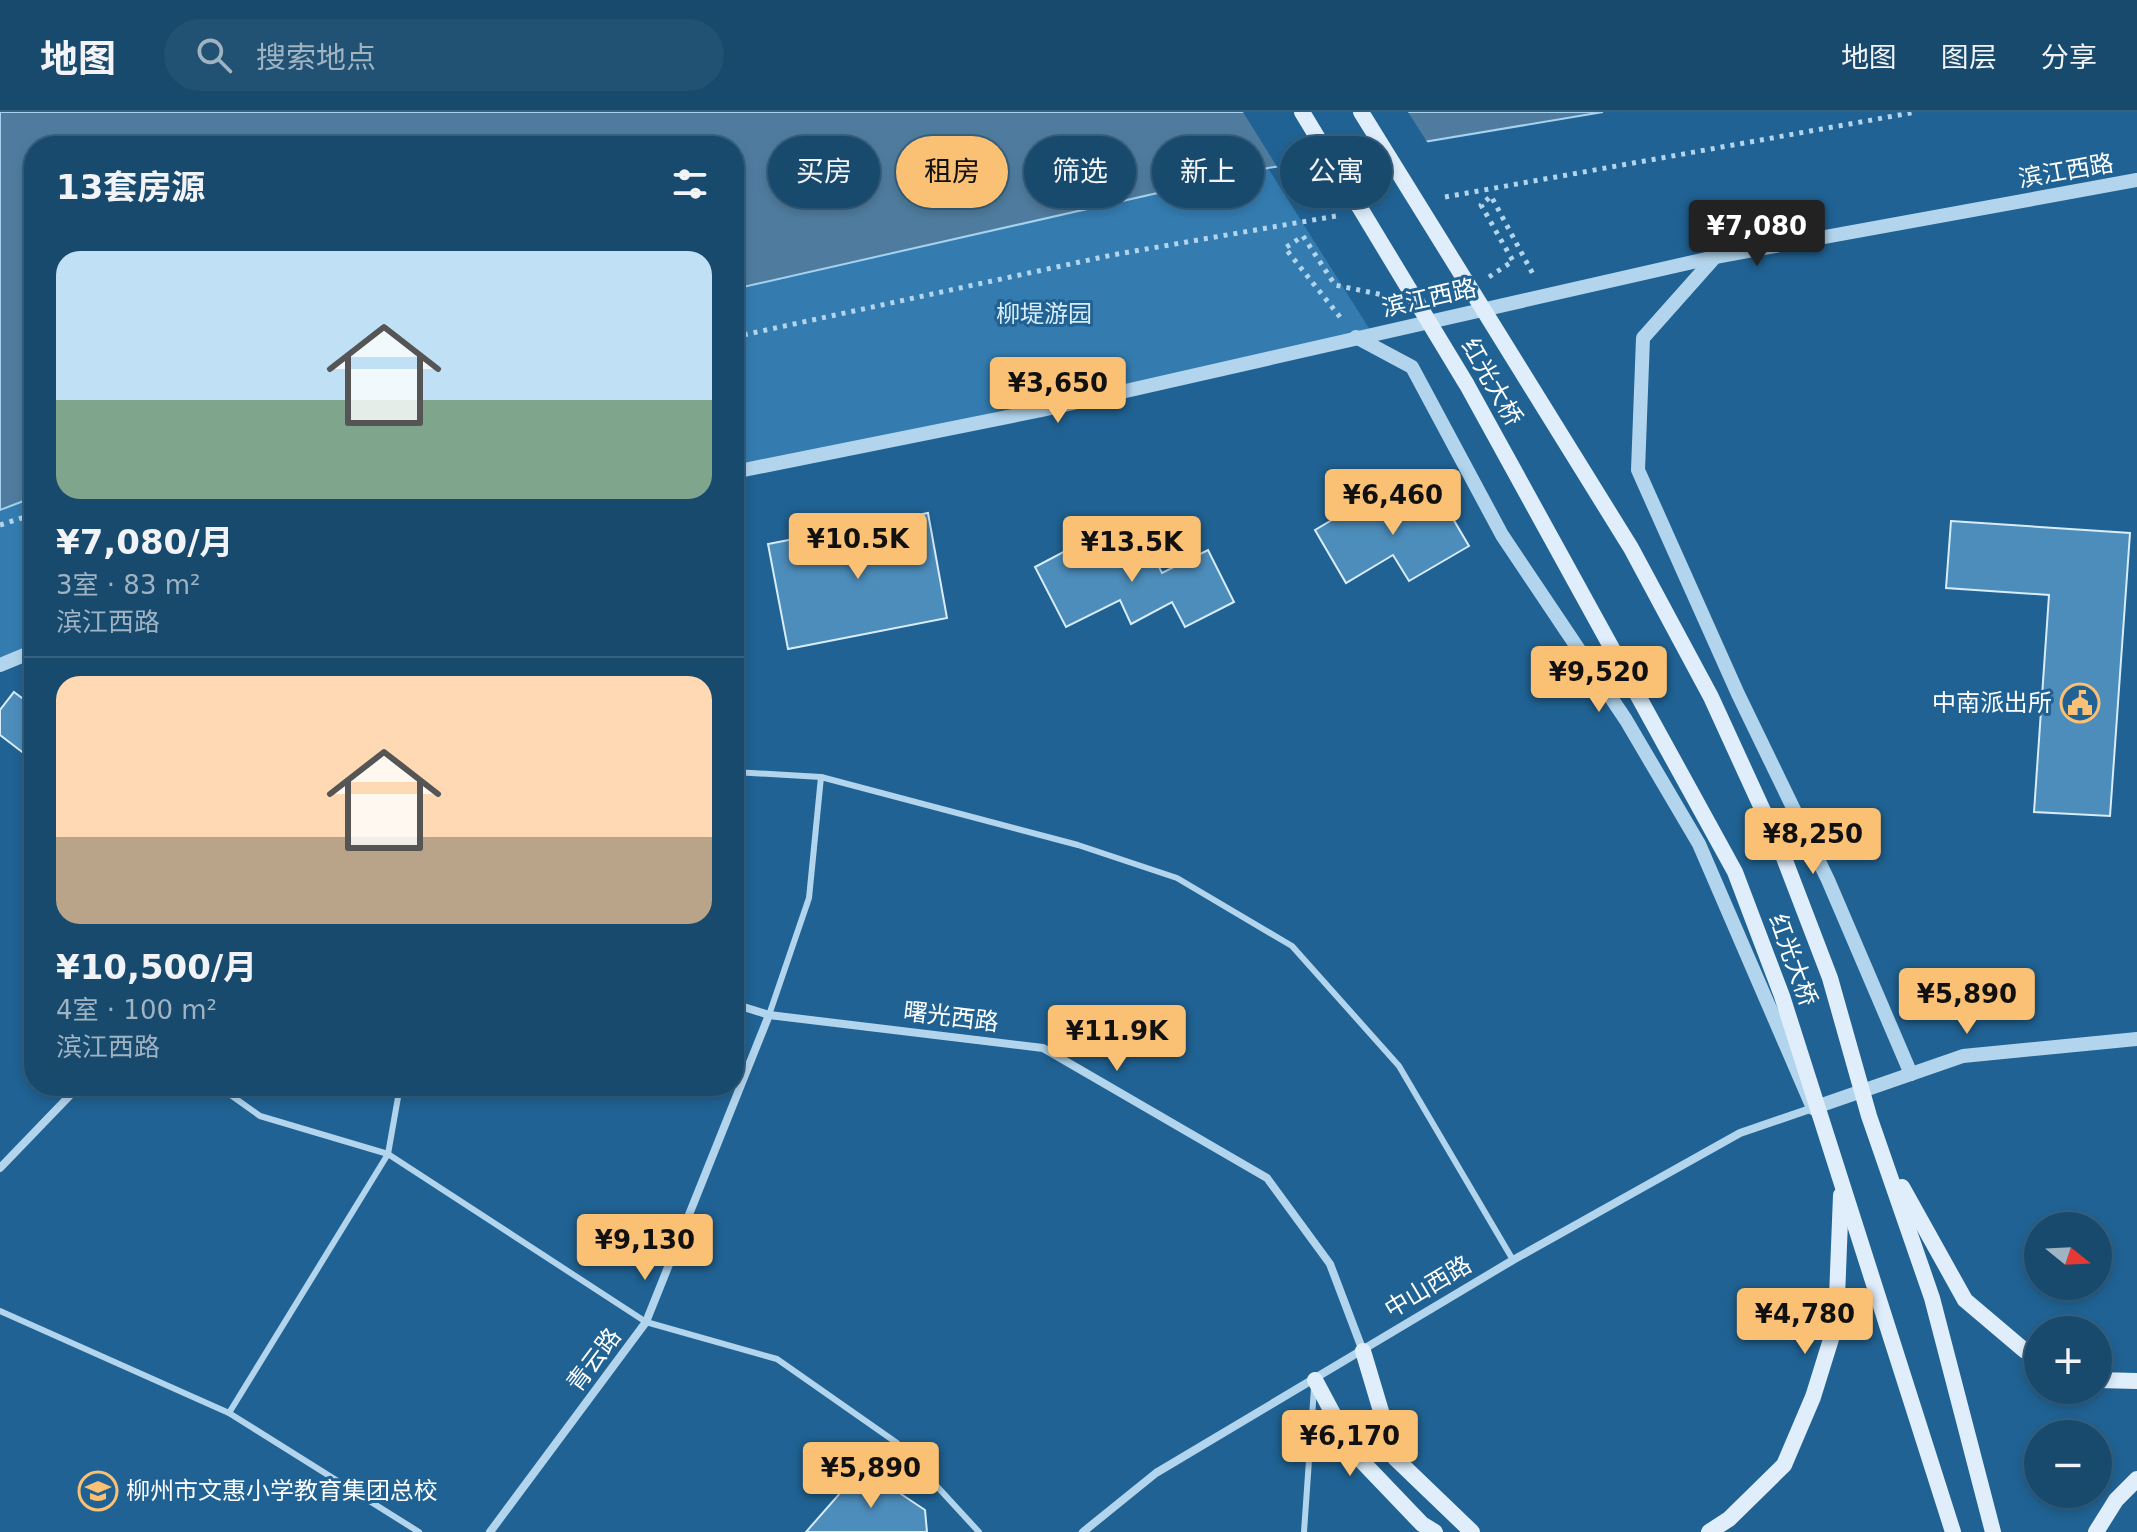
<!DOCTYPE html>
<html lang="zh">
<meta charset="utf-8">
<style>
:root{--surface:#184a6e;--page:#215173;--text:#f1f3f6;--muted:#9fb3c2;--line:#366281;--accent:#fac174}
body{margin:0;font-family:"DejaVu Sans","Noto Sans SC",sans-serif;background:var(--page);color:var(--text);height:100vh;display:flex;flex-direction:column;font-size:30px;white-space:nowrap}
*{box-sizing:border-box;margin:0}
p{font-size:26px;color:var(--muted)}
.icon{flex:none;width:44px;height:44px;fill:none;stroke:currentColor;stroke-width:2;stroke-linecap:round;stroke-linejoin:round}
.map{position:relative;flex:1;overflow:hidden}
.details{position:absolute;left:24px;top:24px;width:720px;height:960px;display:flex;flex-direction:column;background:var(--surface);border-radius:32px;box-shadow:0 4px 12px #0003,0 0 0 2px var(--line)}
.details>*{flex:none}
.guide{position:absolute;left:768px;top:24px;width:760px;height:72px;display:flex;gap:16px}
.needle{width:52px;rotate:108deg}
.buttons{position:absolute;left:2024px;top:1100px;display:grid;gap:16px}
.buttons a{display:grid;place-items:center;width:88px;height:88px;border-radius:50%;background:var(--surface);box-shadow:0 4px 12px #0003,0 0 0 2px var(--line);font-size:40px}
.price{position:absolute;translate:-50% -68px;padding:0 18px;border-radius:8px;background:var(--accent);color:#111;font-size:26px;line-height:52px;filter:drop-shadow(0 2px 4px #0008)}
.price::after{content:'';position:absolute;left:50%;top:48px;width:24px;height:18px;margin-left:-12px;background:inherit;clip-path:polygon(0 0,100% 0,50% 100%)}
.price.on{background:#222;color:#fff}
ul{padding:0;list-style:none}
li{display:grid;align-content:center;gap:16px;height:424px;padding:0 32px}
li+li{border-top:2px solid var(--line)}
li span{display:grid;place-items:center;height:248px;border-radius:24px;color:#555}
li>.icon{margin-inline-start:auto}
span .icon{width:144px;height:144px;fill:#fffc;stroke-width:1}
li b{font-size:34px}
h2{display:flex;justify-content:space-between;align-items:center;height:96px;padding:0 32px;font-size:34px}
.tag{padding:0 28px;border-radius:36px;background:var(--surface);box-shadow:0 4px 12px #0003,0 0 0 2px var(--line);font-size:28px;line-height:72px}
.tag.on{background:var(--accent);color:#111}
header{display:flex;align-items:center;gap:48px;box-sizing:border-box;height:112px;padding:0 40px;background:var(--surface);border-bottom:2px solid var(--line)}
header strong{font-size:38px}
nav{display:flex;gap:44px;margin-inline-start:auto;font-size:28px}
.search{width:560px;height:72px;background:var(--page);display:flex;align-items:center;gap:20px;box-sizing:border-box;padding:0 28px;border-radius:44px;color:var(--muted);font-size:30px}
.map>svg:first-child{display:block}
</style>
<header>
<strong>地图</strong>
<div class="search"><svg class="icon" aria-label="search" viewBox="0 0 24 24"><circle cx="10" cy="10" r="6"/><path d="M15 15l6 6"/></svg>搜索地点</div>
<nav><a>地图</a><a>图层</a><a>分享</a></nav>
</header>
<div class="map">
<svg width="2137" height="1420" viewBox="0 0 2137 1420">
<rect width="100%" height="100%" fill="#206293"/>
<g fill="#347cb0">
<path d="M1268,56L1372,221L734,360V177Z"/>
<path d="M34,385V539L0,553V398Z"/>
</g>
<path fill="#4f7c9e" stroke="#a6d2ef" stroke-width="2" d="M0,0H1603L1268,56L734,177V34H34V385L0,398Z"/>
<path fill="#206293" d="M1243,0H1408L1429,33L1279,58Z"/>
<g fill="#4d8dbb" stroke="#d8ecfa" stroke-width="2">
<path d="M1436,378L1469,434L1409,469L1393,443L1346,471L1315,418L1372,384L1386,407Z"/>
<path d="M928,401L947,506L788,537L768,432Z"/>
<path d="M1951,409L2130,421L2110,704L2034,700L2049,483L1946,476Z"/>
<path d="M1144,426L1162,461L1208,438L1234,490L1185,515L1172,490L1131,512L1120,488L1066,515L1035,455L1088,427L1099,449Z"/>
<path d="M14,580L34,595V649L0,623V598Z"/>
<path d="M862,1356L925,1398L927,1420H806Z"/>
</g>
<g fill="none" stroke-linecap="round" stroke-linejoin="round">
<g stroke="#b2d5ed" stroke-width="5" stroke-dasharray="4 6" stroke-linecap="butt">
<path d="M1445,85L1916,0"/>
<path d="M1489,165L1513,149L1481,93L1491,84L1534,164"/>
<path d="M1340,205L1285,136L1303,124L1335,173L1383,183"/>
<path d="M734,225L1112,143L1336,104"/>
<path d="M0,413L34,402"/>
</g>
<g stroke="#b2d5ed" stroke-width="6">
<path d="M734,660L821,665"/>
<path d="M769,903L809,786L821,665L1078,733L1177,766L1292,834L1399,954L1513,1148"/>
<path d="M218,974L260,1004L388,1042L646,1210L777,1247L897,1331L979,1420"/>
<path d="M0,1199L229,1301L419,1420"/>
<path d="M229,1301L388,1042L400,974"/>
<path d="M1304,1420L1314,1276"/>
</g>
<g stroke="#b2d5ed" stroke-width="8">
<path d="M734,892L769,903L1043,936L1267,1066L1330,1152L1363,1239"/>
<path d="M0,1056L79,974"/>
<path d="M490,1420L646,1210L769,903"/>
<path d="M1083,1420L1156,1361L1513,1148L1740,1021L1813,996"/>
</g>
<g stroke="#b2d5ed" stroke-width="14">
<path d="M1715,145L1643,226L1638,358L1738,582L1828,768L1911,962"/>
<path d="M1356,225L1412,255L1502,423L1626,608L1699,732L1813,996L1963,944L2137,927"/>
<path d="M734,360L1042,298L1715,145L2137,68"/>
<path d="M0,553L34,539"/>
</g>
<g stroke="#dfeefa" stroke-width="16">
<path d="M1302,0L1467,273L1735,760L1782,884L1953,1420"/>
<path d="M1361,0L1631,436L1711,585L1781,738L1830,866L1869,1004L1932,1186L1993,1420"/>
<path d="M1902,1075L1965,1188L2024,1238L2038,1245"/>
<path d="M1363,1239L1395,1346L1472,1420"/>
<path d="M1315,1268L1354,1341L1422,1412L1435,1420"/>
<path d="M2098,1268L2137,1269"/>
<path d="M1709,1420L1729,1407L1784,1353L1813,1285L1836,1211L1841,1083"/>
<path d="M2096,1420L2116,1388L2137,1367"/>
</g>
</g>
<defs>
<g id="civic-ring" transform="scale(2)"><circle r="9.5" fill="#206293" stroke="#fac174" stroke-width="1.5"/><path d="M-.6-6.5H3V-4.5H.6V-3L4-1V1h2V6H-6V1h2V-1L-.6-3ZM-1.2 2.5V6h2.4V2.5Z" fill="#fac174"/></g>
<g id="school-ring" transform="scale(2)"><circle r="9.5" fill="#206293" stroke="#fac174" stroke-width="1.5"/><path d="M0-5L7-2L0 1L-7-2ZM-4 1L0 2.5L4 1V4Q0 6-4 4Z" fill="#fac174"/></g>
</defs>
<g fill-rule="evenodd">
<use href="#civic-ring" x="2080" y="591"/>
<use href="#school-ring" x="98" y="1379"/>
</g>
<g text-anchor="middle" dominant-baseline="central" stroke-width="6" stroke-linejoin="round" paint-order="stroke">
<g font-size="24" fill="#fff" stroke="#206293">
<text transform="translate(2066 59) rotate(-10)">滨江西路</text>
<text transform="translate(1429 186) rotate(-13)">滨江西路</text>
<text transform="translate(1492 270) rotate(60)">红光大桥</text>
<text transform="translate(1793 848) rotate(70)">红光大桥</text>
<text transform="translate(951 905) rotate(7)">曙光西路</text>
<text transform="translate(1428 1175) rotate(-31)">中山西路</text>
<text transform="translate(594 1248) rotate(-53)">青云路</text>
</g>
<g font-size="24" fill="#d8ecfa" stroke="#206293">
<text x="1044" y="202">柳堤游园</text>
</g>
<g font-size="24" fill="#fff" stroke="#206293" text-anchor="end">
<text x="2052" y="591">中南派出所</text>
<text x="126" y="1379" text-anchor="start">柳州市文惠小学教育集团总校</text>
</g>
</g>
</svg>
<div class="buttons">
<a><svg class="needle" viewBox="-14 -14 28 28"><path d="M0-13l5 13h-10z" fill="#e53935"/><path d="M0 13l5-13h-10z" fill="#9fb3c2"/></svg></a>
<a>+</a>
<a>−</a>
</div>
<b class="price on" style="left:1757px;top:156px">¥7,080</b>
<b class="price" style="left:1058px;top:313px">¥3,650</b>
<b class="price" style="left:1393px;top:425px">¥6,460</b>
<b class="price" style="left:858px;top:469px">¥10.5K</b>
<b class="price" style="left:1132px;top:472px">¥13.5K</b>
<b class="price" style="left:1599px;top:602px">¥9,520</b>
<b class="price" style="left:1813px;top:764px">¥8,250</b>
<b class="price" style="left:1967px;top:924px">¥5,890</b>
<b class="price" style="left:1117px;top:961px">¥11.9K</b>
<b class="price" style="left:645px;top:1170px">¥9,130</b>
<b class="price" style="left:1805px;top:1244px">¥4,780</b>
<b class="price" style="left:1350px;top:1366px">¥6,170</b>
<b class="price" style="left:871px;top:1398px">¥5,890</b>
<div class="guide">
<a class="tag">买房</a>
<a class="tag on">租房</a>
<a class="tag">筛选</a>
<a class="tag">新上</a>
<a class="tag">公寓</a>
</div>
<section class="details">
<h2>13套房源<svg class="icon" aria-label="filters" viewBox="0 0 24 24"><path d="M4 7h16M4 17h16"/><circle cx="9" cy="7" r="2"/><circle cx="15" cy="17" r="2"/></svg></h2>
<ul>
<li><span style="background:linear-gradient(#bfe0f5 60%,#7fa58c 0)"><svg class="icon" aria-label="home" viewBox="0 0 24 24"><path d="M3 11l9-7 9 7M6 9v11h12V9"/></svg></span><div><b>¥7,080/月</b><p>3室 · 83 m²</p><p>滨江西路</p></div></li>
<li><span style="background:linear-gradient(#ffd9b3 65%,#b9a48a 0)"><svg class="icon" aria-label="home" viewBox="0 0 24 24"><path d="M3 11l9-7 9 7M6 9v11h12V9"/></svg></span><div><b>¥10,500/月</b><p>4室 · 100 m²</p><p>滨江西路</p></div></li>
</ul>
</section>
</div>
